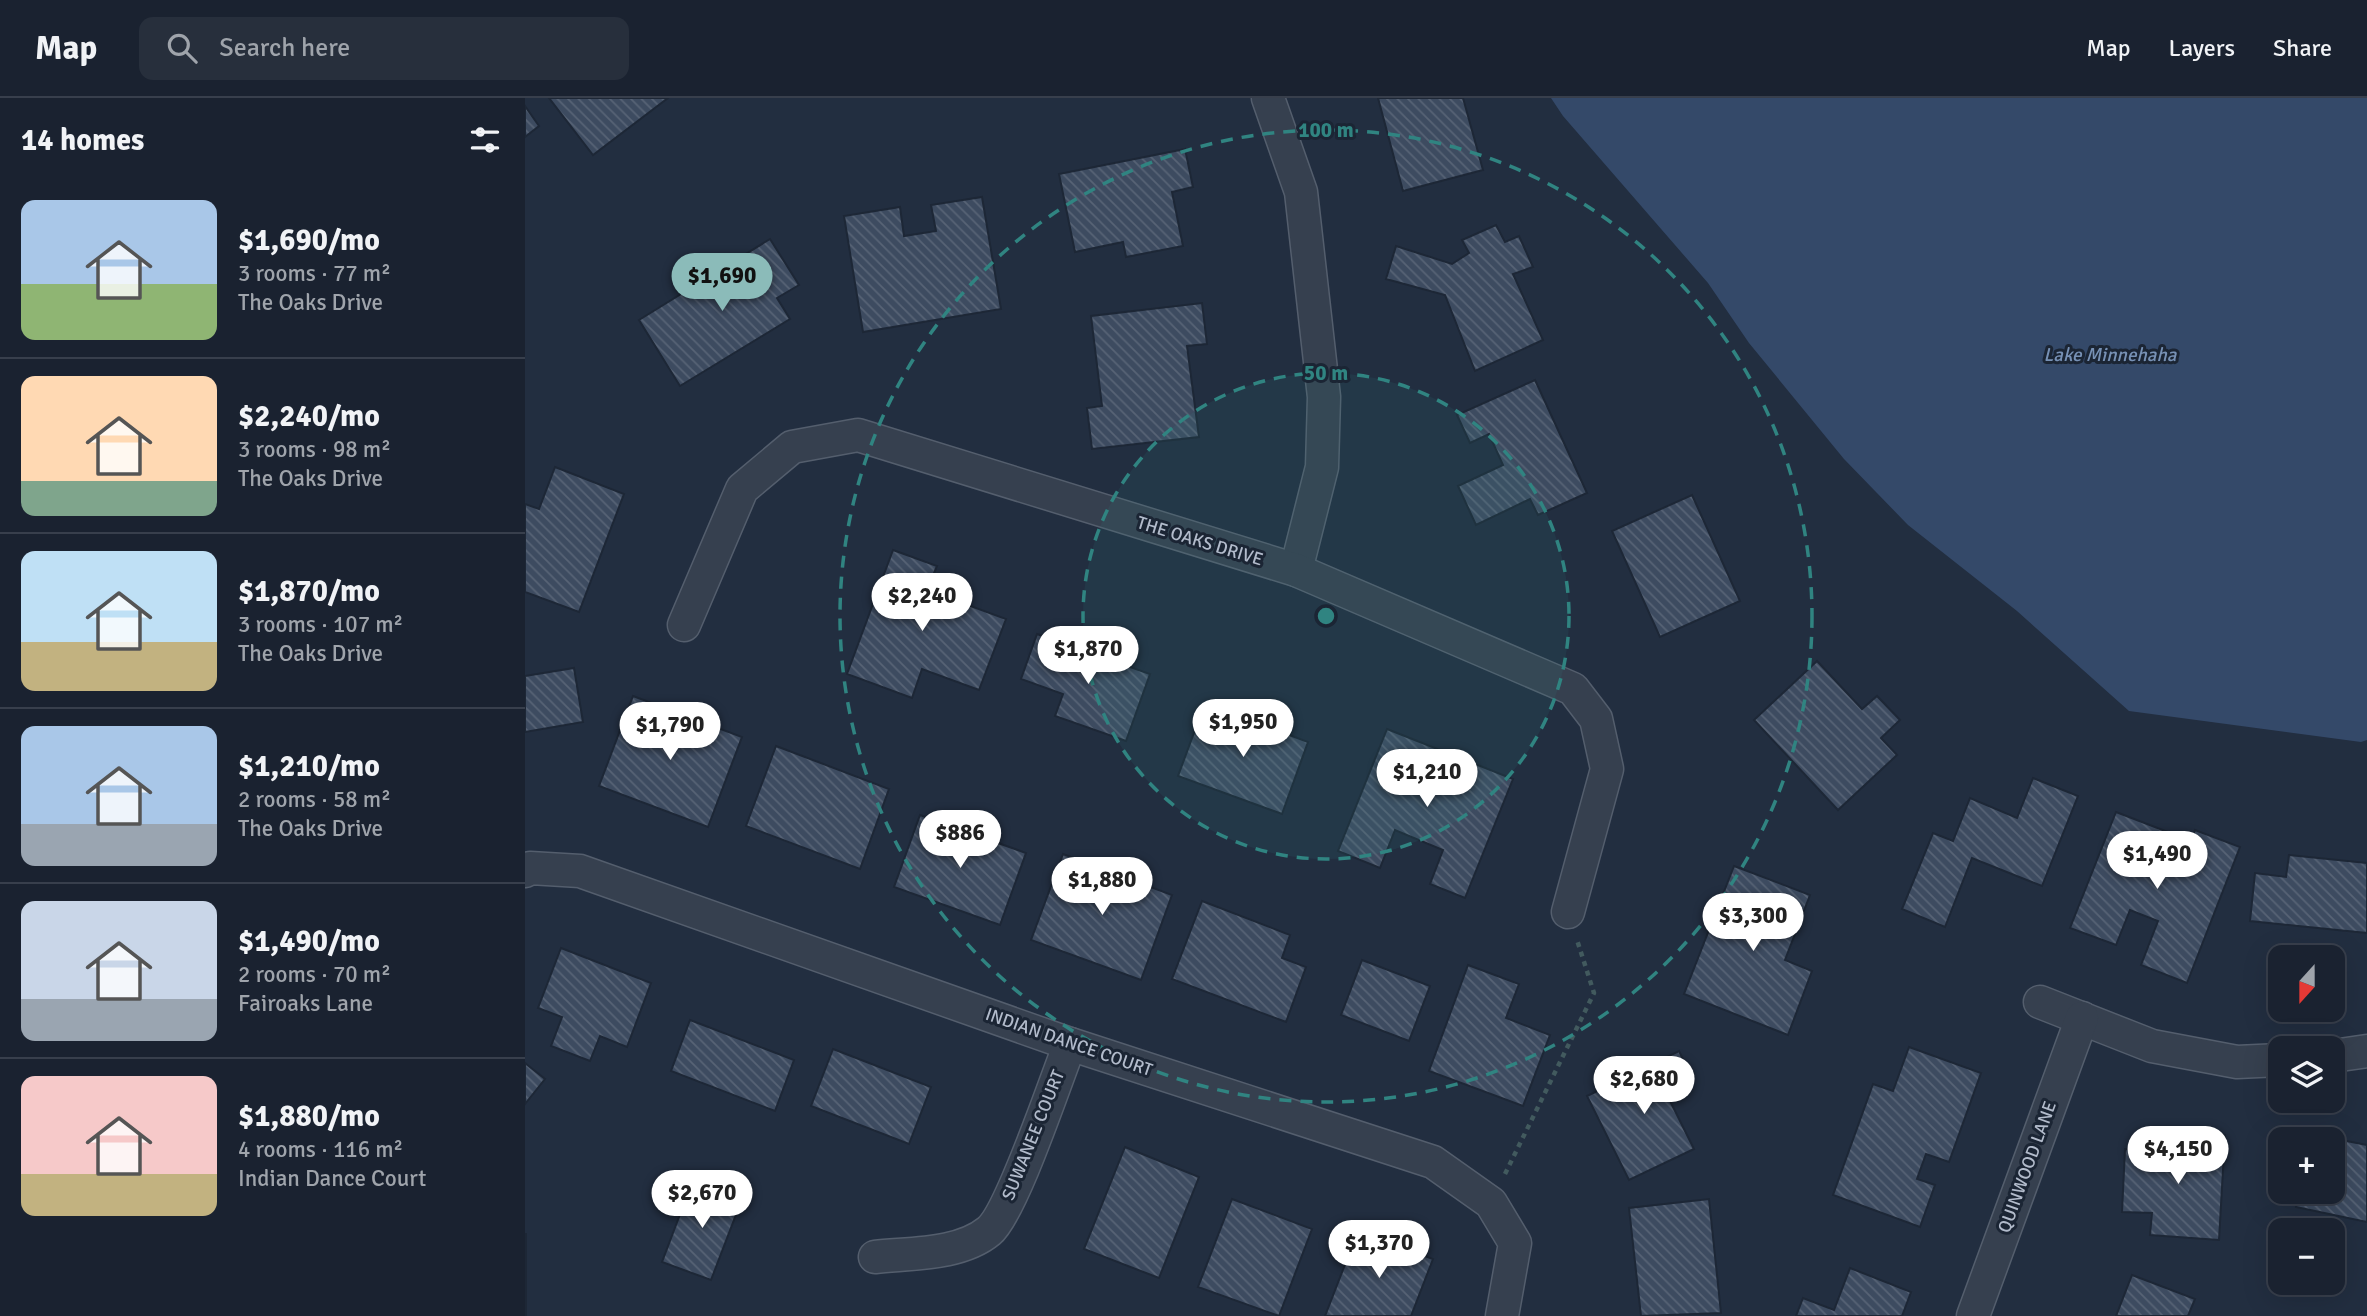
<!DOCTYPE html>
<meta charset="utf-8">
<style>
:root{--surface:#1a2230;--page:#272f3c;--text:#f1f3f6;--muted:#9fa4ab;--line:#383f4c;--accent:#8bbbb9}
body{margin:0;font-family:Signika,sans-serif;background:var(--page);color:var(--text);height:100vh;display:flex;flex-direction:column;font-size:26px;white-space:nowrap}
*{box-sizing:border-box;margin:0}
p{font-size:23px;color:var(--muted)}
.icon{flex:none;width:38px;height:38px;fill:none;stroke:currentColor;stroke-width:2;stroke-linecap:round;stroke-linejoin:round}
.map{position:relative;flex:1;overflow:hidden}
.details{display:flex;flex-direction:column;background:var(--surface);width:525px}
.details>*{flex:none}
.needle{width:46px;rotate:201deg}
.tools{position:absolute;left:1743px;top:847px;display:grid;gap:14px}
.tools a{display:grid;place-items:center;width:77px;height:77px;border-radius:14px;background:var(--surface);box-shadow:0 7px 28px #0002,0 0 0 2px var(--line);font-size:35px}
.price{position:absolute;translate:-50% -60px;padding:0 16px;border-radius:24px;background:#fff;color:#222;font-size:23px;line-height:46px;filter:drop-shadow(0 2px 4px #0008)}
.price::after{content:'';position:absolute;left:50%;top:42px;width:21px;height:16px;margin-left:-10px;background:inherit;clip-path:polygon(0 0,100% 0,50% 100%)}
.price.current{background:var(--accent);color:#111}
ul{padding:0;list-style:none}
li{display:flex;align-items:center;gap:21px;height:175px;padding:0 21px}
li+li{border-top:2px solid var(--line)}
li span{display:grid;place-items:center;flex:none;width:196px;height:140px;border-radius:14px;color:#555}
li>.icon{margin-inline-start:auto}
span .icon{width:84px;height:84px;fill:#fffc;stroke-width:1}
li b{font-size:30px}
h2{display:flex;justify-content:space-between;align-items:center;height:84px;padding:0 21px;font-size:30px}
header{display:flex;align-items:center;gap:42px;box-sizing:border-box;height:98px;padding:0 35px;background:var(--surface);border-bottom:2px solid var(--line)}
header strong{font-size:33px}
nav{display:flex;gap:38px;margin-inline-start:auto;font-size:24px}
.search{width:490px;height:63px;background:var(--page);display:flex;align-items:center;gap:18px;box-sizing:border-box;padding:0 24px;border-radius:14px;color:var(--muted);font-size:26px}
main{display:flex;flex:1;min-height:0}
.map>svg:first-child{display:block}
</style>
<header>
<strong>Map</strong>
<div class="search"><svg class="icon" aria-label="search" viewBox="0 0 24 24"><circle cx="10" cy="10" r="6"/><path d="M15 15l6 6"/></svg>Search here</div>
<nav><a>Map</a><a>Layers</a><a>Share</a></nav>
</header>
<main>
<section class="details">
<h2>14 homes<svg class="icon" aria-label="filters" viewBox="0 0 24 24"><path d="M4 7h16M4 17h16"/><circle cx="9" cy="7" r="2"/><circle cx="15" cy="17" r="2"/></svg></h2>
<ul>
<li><span style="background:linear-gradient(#a9c7e8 60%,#8fb573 0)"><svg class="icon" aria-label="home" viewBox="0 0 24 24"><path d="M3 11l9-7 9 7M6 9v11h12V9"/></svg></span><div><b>$1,690/mo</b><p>3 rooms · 77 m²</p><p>The Oaks Drive</p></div></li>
<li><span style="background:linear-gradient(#ffd9b3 75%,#7fa58c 0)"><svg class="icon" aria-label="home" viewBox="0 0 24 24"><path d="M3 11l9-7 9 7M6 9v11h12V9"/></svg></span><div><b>$2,240/mo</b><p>3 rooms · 98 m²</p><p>The Oaks Drive</p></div></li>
<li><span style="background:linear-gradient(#bfe0f5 65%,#c2b280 0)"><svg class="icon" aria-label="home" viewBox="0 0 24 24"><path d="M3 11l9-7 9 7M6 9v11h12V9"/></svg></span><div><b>$1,870/mo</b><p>3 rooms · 107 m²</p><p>The Oaks Drive</p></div></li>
<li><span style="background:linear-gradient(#a9c7e8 70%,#9aa5b1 0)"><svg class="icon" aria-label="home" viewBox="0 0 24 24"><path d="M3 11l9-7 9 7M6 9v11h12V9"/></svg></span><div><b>$1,210/mo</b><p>2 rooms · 58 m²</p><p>The Oaks Drive</p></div></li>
<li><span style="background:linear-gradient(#c9d6e8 70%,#9aa5b1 0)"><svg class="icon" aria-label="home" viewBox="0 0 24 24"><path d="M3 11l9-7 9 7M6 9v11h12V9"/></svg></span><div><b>$1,490/mo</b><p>2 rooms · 70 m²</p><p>Fairoaks Lane</p></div></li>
<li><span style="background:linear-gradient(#f6c9c9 70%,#c2b280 0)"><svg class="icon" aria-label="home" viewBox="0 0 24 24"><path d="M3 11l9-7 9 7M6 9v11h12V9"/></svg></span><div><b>$1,880/mo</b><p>4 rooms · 116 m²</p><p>Indian Dance Court</p></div></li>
</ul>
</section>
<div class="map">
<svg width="1842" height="1218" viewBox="0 0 1842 1218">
<defs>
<pattern id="building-back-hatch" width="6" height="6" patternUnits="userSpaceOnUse" patternTransform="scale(1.75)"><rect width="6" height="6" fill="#3d4b60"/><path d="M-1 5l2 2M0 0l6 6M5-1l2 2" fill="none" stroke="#576375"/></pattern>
</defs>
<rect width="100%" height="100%" fill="#222e40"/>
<path fill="#344969" d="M1026,0H1842V642L1836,644L1604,613L1492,513L1383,427L1319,361L1224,245L1183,185L1038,18Z"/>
<g fill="url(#building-back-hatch)" stroke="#1d2736" stroke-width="2">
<path d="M24,0H143L68,57Z"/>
<path d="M853,0H938L958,72L878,93Z"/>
<path d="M0,8L14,28L0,39Z"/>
<path d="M660,51L668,89L647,94L658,148L601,159L598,144L550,154L534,76Z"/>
<path d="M457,99L476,211L338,234L319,118L375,109L379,138L411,133L406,107Z"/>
<path d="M971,127L980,144L994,138L1008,169L988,176L1018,242L950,273L920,197L861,181L871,148L927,166L944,155L937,142Z"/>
<path d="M245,141L274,187L252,200L265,221L155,288L114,222Z"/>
<path d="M677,205L682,246L662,248L674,339L567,351L562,310L577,308L566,218Z"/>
<path d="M1010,282L1062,395L1013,417L1005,401L951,427L933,388L978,367L964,336L945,345L932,317Z"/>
<path d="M30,369L99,396L54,514L0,494V406L14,411Z"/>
<path d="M1167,397L1215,503L1135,539L1087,433Z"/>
<path d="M368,452L412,468L402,492L481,521L454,592L397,571L387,600L322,576Z"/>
<path d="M512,536L625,576L601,643L530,618L538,596L496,581Z"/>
<path d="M1292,563L1337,611L1352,598L1375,622L1356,640L1372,657L1313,712L1229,622Z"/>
<path d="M49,570L58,624L0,634V578Z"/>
<path d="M108,598L217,639L183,729L74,688Z"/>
<path d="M680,605L783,644L757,716L653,678Z"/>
<path d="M862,631L988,681L940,800L905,786L918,752L870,732L855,770L813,753Z"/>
<path d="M251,648L364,691L335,771L221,728Z"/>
<path d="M1508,680L1553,698L1517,788L1447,760L1420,829L1377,811L1408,735L1428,743L1445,700L1492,720Z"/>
<path d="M1591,714L1666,743L1670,732L1715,749L1662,885L1616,867L1633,823L1605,812L1591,847L1545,830Z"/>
<path d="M395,717L501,755L475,827L369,789Z"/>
<path d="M538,756L647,797L616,882L506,842Z"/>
<path d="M1764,757L1842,765V835L1725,823L1730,775L1761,779Z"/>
<path d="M1209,768L1285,797L1260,862L1287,873L1263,937L1159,896Z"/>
<path d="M677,803L765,837L757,860L781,869L761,924L647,881Z"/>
<path d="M36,850L126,885L102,949L75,938L65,963L26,948L37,919L13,910Z"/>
<path d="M837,862L905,888L884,943L816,917Z"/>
<path d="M943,867L994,886L981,920L1025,937L998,1008L904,973Z"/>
<path d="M165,922L269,962L250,1013L146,973Z"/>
<path d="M1384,949L1456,975L1424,1064L1401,1056L1392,1081L1410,1087L1395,1129L1308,1097L1348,986L1368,993Z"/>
<path d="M308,951L406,989L384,1046L286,1008Z"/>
<path d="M1154,953L1168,982L1141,995L1169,1051L1104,1082L1062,998Z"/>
<path d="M0,965L20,981L0,1006Z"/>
<path d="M1648,1034L1700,1037L1694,1142L1625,1137L1627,1115L1597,1114L1600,1051L1647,1054Z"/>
<path d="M1786,1036L1842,1047V1124L1771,1109L1774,1094H1808V1041H1784Z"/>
<path d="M600,1049L674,1079L634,1180L559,1151Z"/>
<path d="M168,1082L217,1101L186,1182L137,1164Z"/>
<path d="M707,1101L787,1131L754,1218L673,1189Z"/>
<path d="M1184,1101L1196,1215L1116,1218L1104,1110Z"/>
<path d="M833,1133L908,1161L886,1218H800Z"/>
<rect x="0" y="1136" width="1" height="82"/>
<path d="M1325,1170L1386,1194L1377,1218H1271L1278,1200L1309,1212Z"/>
<path d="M1607,1177L1670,1201L1663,1218H1591Z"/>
</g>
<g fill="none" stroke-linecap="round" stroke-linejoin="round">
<g stroke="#545e6d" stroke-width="35">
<g id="minor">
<path d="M743,0L776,94L799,299L797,369L771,472"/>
<path d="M159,527L217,391L267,349L333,337L771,472L1048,591L1071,621L1082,671L1043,814"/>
<path d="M0,773L5,770L55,773L545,946L908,1064L966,1105L990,1145L977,1218"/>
<path d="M1515,904L1627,948L1712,964L1755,962"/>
<path d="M1808,958L1842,953"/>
<path d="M350,1159C386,1155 435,1157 464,1133C487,1114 531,981 545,946"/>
<path d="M1448,1218L1557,920"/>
</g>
</g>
<path stroke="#425a5e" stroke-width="4.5" stroke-dasharray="5 5" stroke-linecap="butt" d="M980,1076L1069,895L1052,842"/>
<use href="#minor" stroke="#36404f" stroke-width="32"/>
</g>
<circle cx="801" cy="518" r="243" fill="#308481" fill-opacity=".12"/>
<g fill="none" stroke="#308481" stroke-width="3.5" stroke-dasharray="12 9">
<circle cx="801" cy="518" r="243"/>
<circle cx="801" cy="518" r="486"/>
</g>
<g text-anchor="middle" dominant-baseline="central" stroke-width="6" stroke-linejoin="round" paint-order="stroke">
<g font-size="18" fill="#b2bbcb" stroke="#1b2534">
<text transform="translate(675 443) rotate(17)">THE OAKS DRIVE</text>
<text transform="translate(544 944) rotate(19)">INDIAN DANCE COURT</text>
<text transform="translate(508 1037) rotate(-68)">SUWANEE COURT</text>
<text transform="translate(1502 1069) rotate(-70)">QUINWOOD LANE</text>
</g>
<g font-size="19" font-style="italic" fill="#7791b5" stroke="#1b2534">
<text x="1585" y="257">Lake Minnehaha</text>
</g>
</g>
<circle cx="801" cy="518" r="10" fill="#308481" stroke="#1b2534" stroke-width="3.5"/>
<g font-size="21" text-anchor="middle" font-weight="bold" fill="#308481" stroke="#1b2534" stroke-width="6" stroke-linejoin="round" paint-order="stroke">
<text x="801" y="39">100 m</text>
<text x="801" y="282">50 m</text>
</g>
</svg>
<div class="tools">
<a><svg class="needle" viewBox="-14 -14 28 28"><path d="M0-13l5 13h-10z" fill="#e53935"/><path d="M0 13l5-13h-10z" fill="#9fa4ab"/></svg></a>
<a><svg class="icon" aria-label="layers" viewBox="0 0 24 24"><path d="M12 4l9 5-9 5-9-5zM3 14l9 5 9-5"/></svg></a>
<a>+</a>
<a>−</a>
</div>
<b class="price current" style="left:197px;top:215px">$1,690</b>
<b class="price" style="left:397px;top:535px">$2,240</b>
<b class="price" style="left:563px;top:588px">$1,870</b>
<b class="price" style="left:718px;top:661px">$1,950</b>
<b class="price" style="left:145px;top:664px">$1,790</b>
<b class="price" style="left:902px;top:711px">$1,210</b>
<b class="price" style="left:435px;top:772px">$886</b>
<b class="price" style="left:1632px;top:793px">$1,490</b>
<b class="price" style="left:577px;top:819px">$1,880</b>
<b class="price" style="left:1228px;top:855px">$3,300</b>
<b class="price" style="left:1119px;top:1018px">$2,680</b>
<b class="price" style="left:1653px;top:1088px">$4,150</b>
<b class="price" style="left:177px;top:1132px">$2,670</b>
<b class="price" style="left:854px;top:1182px">$1,370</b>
</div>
</main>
